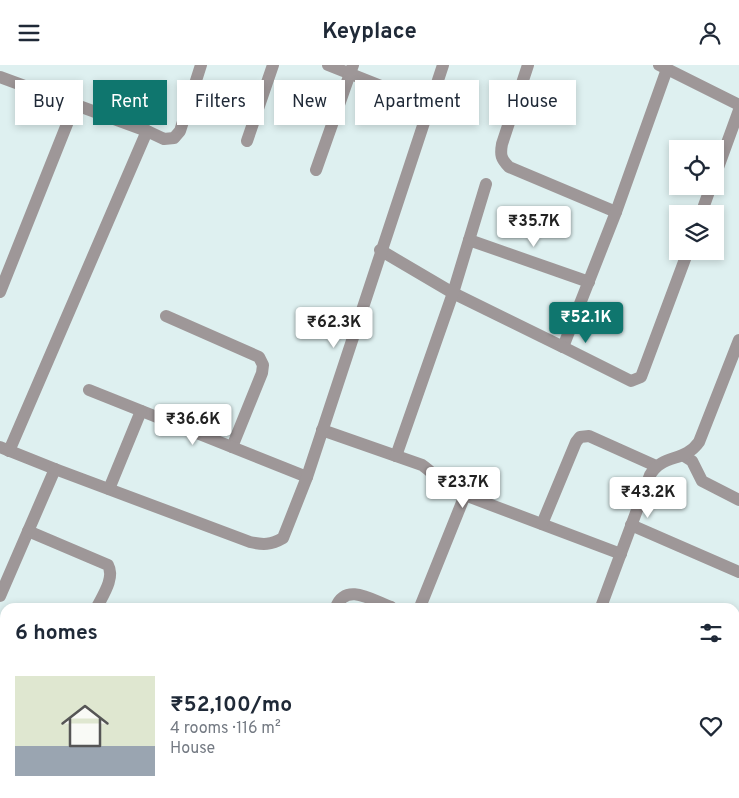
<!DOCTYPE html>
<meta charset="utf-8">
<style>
:root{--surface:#fff;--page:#f6f6f7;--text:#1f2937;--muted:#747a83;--accent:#0f766e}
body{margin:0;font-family:Overpass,sans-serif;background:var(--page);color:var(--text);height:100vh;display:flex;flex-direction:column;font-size:19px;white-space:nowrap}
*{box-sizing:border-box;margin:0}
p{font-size:16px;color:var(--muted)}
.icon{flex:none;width:28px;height:28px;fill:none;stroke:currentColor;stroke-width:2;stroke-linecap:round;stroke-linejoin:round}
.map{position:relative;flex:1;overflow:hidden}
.sheet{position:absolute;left:0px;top:538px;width:740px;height:196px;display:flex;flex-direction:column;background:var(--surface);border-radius:15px 15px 0 0;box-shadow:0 2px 8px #0003}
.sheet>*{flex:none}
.guide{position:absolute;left:15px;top:15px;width:710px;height:45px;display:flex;gap:10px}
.tools{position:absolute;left:669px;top:75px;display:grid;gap:10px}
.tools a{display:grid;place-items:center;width:55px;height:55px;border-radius:0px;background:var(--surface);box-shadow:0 2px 8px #0003;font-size:25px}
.price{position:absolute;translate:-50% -42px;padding:0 11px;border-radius:5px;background:#fff;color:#222;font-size:16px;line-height:32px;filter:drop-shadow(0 1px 2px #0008)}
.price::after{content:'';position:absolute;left:50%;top:30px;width:15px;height:11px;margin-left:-8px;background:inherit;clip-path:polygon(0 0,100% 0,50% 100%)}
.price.selected{background:var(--accent);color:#fff}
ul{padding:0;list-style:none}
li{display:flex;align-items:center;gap:15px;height:125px;padding:0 15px}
li span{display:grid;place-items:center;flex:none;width:140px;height:100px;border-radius:0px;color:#555}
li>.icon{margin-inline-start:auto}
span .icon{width:60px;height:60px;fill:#fffc;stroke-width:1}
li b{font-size:21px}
h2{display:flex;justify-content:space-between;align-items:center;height:60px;padding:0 15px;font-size:21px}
.tag{padding:0 18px;border-radius:0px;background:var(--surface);box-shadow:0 2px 8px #0003;font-size:18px;line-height:45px}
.tag.selected{background:var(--accent);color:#fff}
header{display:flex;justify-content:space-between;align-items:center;height:65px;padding:0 15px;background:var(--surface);font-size:22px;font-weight:700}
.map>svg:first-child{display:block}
</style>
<header><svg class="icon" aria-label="menu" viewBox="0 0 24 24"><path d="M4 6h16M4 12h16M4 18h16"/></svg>Keyplace<svg class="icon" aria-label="person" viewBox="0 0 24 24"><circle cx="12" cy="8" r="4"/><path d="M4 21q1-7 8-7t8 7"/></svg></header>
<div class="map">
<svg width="739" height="733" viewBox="0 0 739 733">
<rect width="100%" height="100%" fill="#def0f0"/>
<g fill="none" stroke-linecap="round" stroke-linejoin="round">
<g stroke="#9e9798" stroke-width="12">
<path d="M328,0L429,40"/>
<path d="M528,0L502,79C500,90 501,94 509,102L616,147"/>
<path d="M659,0L739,40"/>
<path d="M0,12L147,66"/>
<path d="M247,76L273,0"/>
<path d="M316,105L353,0"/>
<path d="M715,111L739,45"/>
<path d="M701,149L711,121"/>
<path d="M469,175L589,217"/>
<path d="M380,185L453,228L563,282L616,147L667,4"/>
<path d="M0,227L75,39"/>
<path d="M166,251L259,292L263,300L262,308L232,382"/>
<path d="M563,282L631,316L641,312L688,186"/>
<path d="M89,325L307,412"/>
<path d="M322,365L422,400C434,408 441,419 454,426L621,489"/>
<path d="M0,382L55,404L0,531"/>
<path d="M9,386L147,66L164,74L174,73L180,66L201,0"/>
<path d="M396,391L453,228L486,119"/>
<path d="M684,391L692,396L702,416L739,435"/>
<path d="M55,404L250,477C263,480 271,480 283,473L307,412L443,0"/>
<path d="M109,424L141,346"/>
<path d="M542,459L576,377L580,372L589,371L656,401"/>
<path d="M631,460L739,507"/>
<path d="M28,466L108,500C115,513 103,530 97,542"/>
<path d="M336,542C346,517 372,535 391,542"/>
<path d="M420,542L465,430"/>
<path d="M601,542L650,410C663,388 684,398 699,377L739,275"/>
<path d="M735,603L739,594"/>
<path d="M735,626L739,628"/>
<path d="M735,662L739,663"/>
<path d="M626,729L637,733"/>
<path d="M8,733L9,729"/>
<path d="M410,733L411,729"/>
<path d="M491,733L493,729"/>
<path d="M562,733L563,729"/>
<path d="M723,733L725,729"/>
</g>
</g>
</svg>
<div class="tools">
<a><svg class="icon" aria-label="locate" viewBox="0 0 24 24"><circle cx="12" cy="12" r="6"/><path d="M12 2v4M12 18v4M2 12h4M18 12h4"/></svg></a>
<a><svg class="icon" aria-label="layers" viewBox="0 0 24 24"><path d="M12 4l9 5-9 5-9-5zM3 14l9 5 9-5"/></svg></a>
</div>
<b class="price" style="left:534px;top:183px">₹35.7K</b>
<b class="price selected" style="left:586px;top:279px">₹52.1K</b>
<b class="price" style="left:334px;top:284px">₹62.3K</b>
<b class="price" style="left:193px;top:381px">₹36.6K</b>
<b class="price" style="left:463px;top:444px">₹23.7K</b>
<b class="price" style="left:648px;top:454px">₹43.2K</b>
<div class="guide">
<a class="tag">Buy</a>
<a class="tag selected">Rent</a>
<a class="tag">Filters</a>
<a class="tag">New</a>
<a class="tag">Apartment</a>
<a class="tag">House</a>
</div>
<section class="sheet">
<h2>6 homes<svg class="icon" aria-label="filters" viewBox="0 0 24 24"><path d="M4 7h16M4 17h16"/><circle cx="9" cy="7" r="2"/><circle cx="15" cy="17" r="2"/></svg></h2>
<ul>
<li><span style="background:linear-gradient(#dfe7d0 70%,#9aa5b1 0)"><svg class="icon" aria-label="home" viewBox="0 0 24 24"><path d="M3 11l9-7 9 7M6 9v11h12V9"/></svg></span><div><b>₹52,100/mo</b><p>4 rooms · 116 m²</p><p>House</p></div><svg class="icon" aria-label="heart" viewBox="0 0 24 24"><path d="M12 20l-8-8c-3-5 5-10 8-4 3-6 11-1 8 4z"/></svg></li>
</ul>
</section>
</div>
